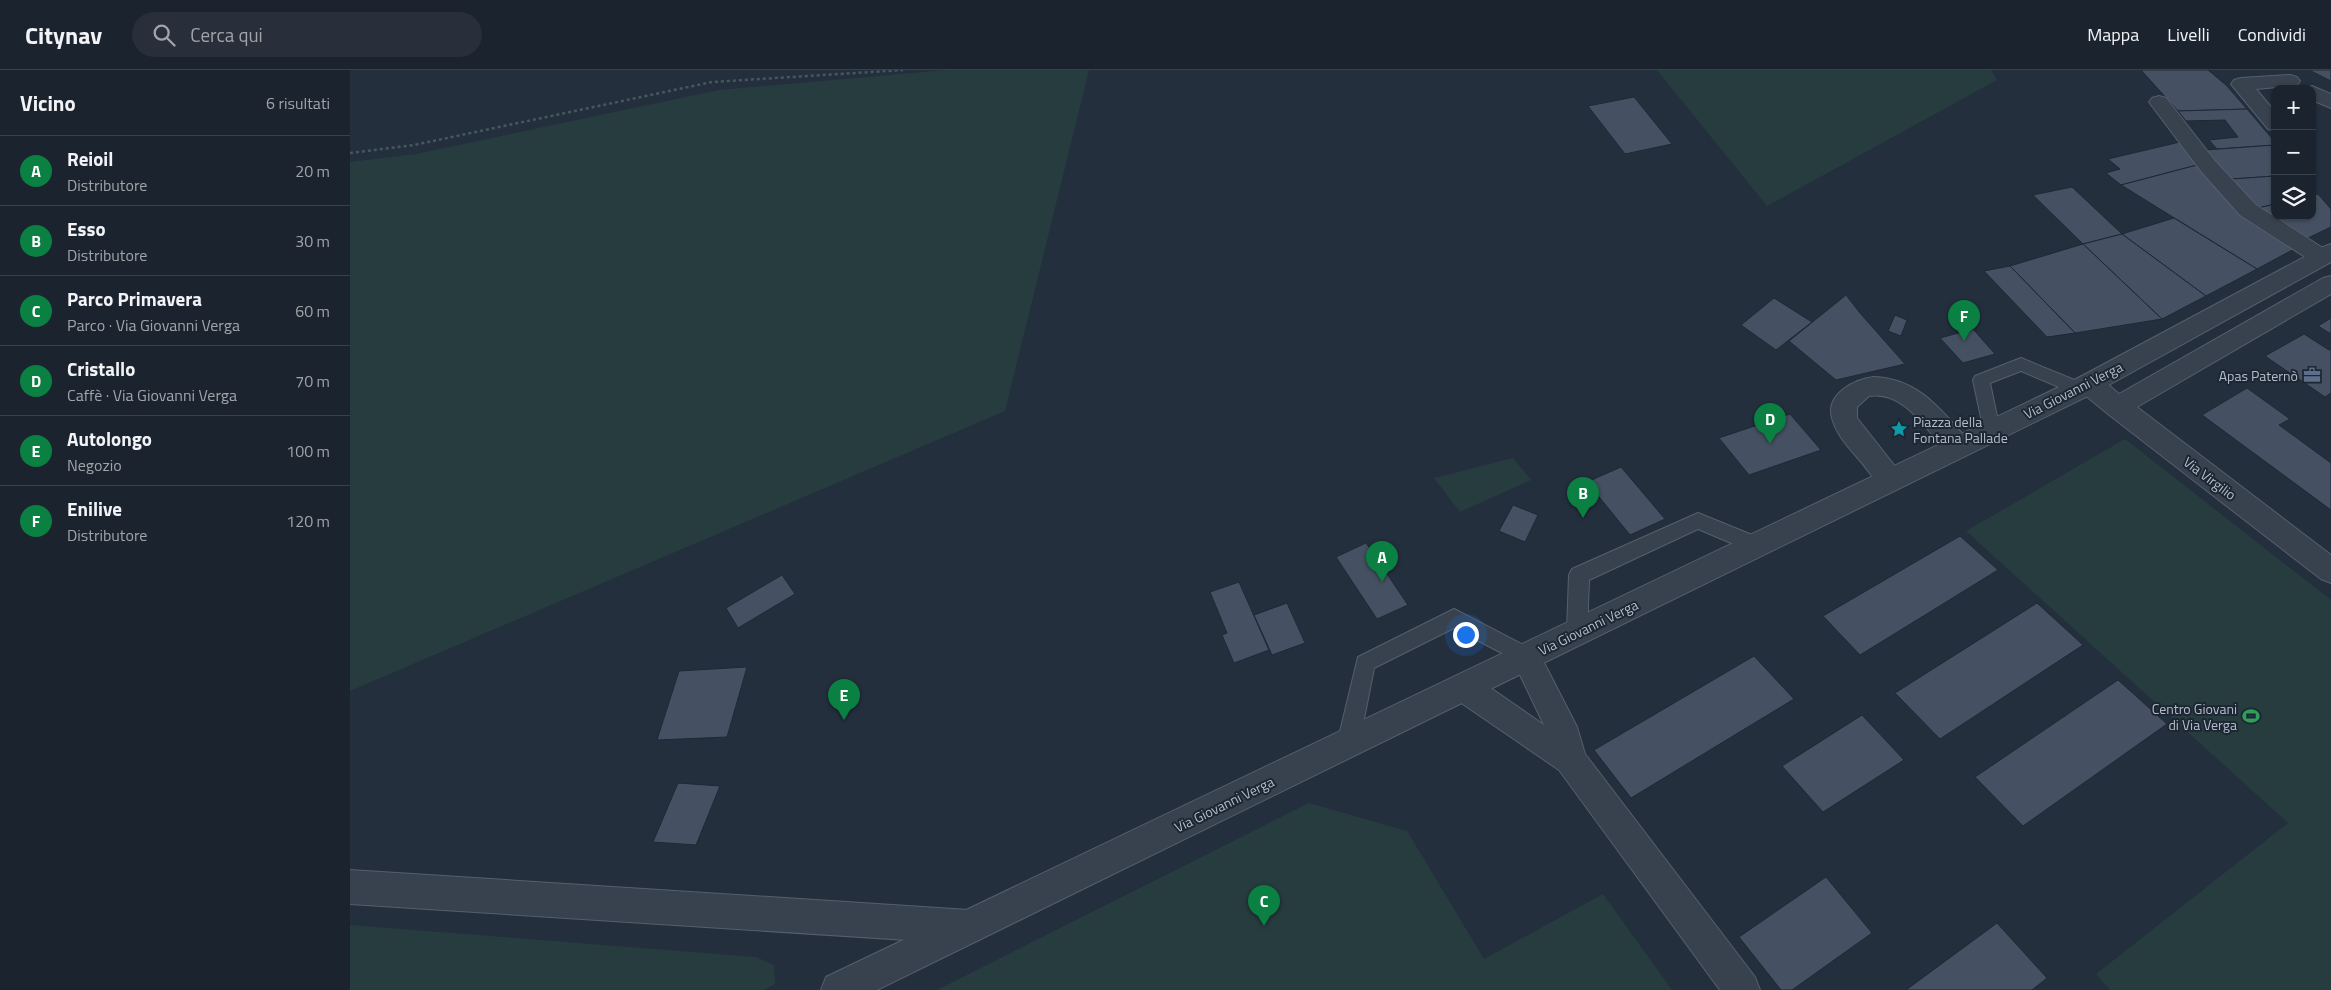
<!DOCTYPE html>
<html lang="it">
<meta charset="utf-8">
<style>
body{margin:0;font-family:"Titillium Web",sans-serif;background:#282f3a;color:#f1f3f6}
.controls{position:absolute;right:15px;top:15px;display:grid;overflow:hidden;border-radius:10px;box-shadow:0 1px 4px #0004}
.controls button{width:45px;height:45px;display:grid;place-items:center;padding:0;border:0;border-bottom:1px solid #39404a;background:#1b232e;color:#f1f3f6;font:25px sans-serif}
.you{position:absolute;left:1115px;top:564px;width:18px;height:18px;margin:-12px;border:4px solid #fff;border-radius:50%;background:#1a73e8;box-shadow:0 0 0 8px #1a73e833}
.badge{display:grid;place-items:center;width:32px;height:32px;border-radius:50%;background:#0b8043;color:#fff;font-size:16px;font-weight:700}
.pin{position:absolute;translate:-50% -41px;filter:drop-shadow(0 1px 2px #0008)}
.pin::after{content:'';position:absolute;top:26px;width:18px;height:15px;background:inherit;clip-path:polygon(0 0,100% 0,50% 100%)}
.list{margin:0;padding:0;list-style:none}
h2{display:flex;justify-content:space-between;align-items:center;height:65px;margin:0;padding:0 20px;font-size:21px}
h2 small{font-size:16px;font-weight:400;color:#a0a4aa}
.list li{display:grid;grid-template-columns:32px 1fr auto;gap:15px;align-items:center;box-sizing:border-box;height:70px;padding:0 20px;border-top:1px solid #39404a}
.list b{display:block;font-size:19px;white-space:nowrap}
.list p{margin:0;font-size:16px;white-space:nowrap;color:#a0a4aa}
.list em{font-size:16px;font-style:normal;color:#a0a4aa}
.icon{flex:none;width:28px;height:28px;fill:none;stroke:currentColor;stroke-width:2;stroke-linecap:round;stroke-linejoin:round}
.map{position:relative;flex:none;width:1981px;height:920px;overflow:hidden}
header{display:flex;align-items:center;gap:30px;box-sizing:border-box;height:70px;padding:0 25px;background:#1b232e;border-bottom:1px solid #39404a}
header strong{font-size:24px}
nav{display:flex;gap:28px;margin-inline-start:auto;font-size:18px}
.search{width:350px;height:45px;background:#282f3a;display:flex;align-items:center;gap:12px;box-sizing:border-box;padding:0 18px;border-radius:28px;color:#a0a4aa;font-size:19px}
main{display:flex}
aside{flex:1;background:#1b232e}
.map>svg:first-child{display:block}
.green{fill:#263c3f}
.building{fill:#455162;stroke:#1f2835}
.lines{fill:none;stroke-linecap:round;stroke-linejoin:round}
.service-casing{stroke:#565f6c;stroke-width:2}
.minor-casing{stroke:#565f6c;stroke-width:2}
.tertiary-casing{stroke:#565f6c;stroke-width:2}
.path{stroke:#44595c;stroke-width:2.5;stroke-dasharray:3 3;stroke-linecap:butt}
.service{fill:#38414e;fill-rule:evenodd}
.minor{fill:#38414e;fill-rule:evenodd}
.tertiary{fill:#38414e;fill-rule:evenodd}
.labels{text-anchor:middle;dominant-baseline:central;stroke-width:4;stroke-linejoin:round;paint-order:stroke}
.poi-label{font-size:14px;fill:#b4bcc9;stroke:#1d2633;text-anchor:end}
.street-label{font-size:14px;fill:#b4bcc9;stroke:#1d2633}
</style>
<header>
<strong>Citynav</strong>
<div class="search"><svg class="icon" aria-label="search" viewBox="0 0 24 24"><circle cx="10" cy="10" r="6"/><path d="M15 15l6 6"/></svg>Cerca qui</div>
<nav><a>Mappa</a><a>Livelli</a><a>Condividi</a></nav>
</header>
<main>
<aside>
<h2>Vicino<small>6 risultati</small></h2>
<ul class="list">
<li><span class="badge">A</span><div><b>Reioil</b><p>Distributore</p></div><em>20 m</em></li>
<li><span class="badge">B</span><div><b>Esso</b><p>Distributore</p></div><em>30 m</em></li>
<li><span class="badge">C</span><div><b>Parco Primavera</b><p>Parco · Via Giovanni Verga</p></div><em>60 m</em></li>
<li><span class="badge">D</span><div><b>Cristallo</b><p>Caffè · Via Giovanni Verga</p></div><em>70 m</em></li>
<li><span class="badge">E</span><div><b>Autolongo</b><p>Negozio</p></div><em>100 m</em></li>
<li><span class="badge">F</span><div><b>Enilive</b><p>Distributore</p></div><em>120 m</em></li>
</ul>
</aside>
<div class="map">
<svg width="1981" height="920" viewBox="0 0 1981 920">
<rect width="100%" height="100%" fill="#242f3e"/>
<g class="green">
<path d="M597,0H739L655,341L0,621V92L66,84L369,20Z"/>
<path d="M1307,0H1641L1647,10L1417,136Z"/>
<path d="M1775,369L1981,530V920H1760L1746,904L1938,753L1616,461Z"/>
<path d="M1163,388L1181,410L1110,442L1084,408Z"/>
<path d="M959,733L1057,761L1134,889L1253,824L1322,920H587Z"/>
<path d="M0,855L406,887L424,895L425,914L414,920H0Z"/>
</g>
<g class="building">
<path d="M1791,0H1858L1876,15L1897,39L1828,41Z"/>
<path d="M1959,0H1981V11Z"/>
<path d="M1284,27L1322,74L1275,84L1238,36Z"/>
<path d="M1897,39L1925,72V75L1867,79L1859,70L1888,67L1875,50L1836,51L1828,41Z"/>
<path d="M1830,72L1847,95L1771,115L1756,103L1770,99L1758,89Z"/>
<path d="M1925,75V106L1882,109L1855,80Z"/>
<path d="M1847,95L1946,178L1907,199L1771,115Z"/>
<path d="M1925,106V134L1908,138L1882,109Z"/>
<path d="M1722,117L1772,164L1733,174L1683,125Z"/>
<path d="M1968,124L1981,139V157L1956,169L1908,138L1925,134V146H1962V125Z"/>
<path d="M1824,148L1907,199L1856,226L1772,164Z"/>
<path d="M1772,164L1856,226L1812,249L1733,174Z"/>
<path d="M1733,174L1812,249L1725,263L1660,196Z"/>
<path d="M1660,196L1725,263L1697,267L1634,201Z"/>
<path d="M1496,225L1510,243L1555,294L1486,310L1439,271Z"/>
<path d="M1424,228L1462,252L1426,280L1391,255Z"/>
<path d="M1545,245L1557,250L1551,266L1538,261Z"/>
<path d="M1981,248V264L1968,256Z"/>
<path d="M1623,259L1645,284L1613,293L1590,268Z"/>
<path d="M1954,264L1979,280L1981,279V323L1975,327L1915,286Z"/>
<path d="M1897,318L1940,349L1929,355L1981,393V440L1852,345Z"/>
<path d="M1440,344L1471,380L1399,405L1369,368Z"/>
<path d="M1271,397L1315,449L1280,465L1237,412Z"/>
<path d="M1163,435L1188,445L1175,472L1149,461Z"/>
<path d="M1610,466L1648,500L1510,585L1473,546Z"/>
<path d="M1016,473L1058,535L1027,549L986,487Z"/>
<path d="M432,505L445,524L388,558L376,538Z"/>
<path d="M889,512L919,580L884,593L872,565L877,563L860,522Z"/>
<path d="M937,533L955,573L922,585L904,545Z"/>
<path d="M1687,533L1733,575L1590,669L1545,623Z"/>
<path d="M1404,586L1444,629L1281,728L1244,680Z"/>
<path d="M397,597L377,667L307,670L329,601Z"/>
<path d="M1768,610L1817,654L1673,756L1625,707Z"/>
<path d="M1512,645L1554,690L1473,742L1432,696Z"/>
<path d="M328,713L370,716L346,775L303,772Z"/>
<path d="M1476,807L1522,863L1442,920H1431L1389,867Z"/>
<path d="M1647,853L1697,908L1682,920H1556Z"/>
</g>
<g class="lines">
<g class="service-casing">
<g id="service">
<path d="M1671,288L1734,314L1737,319L1734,324L1728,325L1671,301L1640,313L1650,361L1647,366L1641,368L1635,366L1623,310L1625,306Z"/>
<path d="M1348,443L1412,469L1414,475L1412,481L1405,483L1348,459L1239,510L1237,562L1234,568L1227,571L1220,568L1217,562L1219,505L1222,499Z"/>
<path d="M1104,539L1183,580L1186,586L1183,592L1176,595L1169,592L1104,558L1024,598L1009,674L1006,681L998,684L990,681L987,674L1008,587Z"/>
</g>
</g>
<g class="minor-casing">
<g id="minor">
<path d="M1940,5L1947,7L1950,11L1947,15L1906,19L1925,42V61L1918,59L1881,14L1884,10L1891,8Z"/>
<path d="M1962,16L1981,24V38L1962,30V19H1954Z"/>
<path d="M1809,26L1816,28L1865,91L1906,135L1979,182L1981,185L1979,192L1971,195L1963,192L1890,145L1851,101L1799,32L1802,28Z"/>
<path d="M1981,206V224L1787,337L1981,485V513L1971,509L1758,344L1730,321L1727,314L1730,307C1747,302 1757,314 1769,324L1973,208Z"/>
<path d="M1524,307C1569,309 1590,339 1618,370L1622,377L1618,384C1612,386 1606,388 1599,384C1594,380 1590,373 1586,369C1569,349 1549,321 1519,326L1507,337V348L1555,409L1551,416C1545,419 1539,421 1533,417C1525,412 1518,400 1512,393C1502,381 1486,365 1482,348C1475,324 1505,309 1524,307Z"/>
<path d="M1176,573L1186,577L1227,657L1235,684L1405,907L1410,920H1370L1209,700L1104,628L1100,618L1104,608L1115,604L1126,608L1194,655L1161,586L1166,577Z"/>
<path d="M0,800L619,840L631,845L636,857L631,869L619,874L0,834Z"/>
</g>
</g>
<g class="tertiary-casing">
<path id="tertiary" d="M1981,174V192L1748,321L527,920H471L476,907L1730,307L1973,177Z"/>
</g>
<path class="path" d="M0,83L64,75L362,12L553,0"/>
<use href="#service" class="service"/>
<use href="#minor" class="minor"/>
<use href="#tertiary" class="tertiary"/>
</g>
<defs>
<g id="office-bare" transform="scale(1.35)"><path d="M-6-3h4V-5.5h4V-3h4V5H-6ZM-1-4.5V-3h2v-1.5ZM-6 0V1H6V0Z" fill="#5c6f8a" stroke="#1d2633" stroke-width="2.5" paint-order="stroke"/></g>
<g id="sight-bare" transform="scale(1.35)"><path d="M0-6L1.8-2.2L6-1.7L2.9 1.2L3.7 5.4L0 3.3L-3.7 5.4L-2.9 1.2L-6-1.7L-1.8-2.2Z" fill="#0f9aa8" stroke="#1d2633" stroke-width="2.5" paint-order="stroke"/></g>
<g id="stadium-bare" transform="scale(1.35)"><path d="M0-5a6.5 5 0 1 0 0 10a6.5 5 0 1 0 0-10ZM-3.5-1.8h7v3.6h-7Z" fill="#2e9e5b" stroke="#1d2633" stroke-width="2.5" paint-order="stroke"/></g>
</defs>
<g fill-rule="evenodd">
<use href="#office-bare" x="1962" y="305"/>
<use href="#sight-bare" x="1549" y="359"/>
<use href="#stadium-bare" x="1901" y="646"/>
</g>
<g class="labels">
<g class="poi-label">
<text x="1948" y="305">Apas Paternò</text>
<text x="1563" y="351" text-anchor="start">Piazza della<tspan x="1563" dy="16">Fontana Pallade</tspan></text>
<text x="1887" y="638">Centro Giovani<tspan x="1887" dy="16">di Via Verga</tspan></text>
</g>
<g class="street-label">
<text transform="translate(1723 320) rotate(-27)">Via Giovanni Verga</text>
<text transform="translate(1860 408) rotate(37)">Via Virgilio</text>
<text transform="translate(1238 557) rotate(-26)">Via Giovanni Verga</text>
<text transform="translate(874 734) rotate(-26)">Via Giovanni Verga</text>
</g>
</g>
</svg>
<div class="controls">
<button>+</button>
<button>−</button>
<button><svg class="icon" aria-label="layers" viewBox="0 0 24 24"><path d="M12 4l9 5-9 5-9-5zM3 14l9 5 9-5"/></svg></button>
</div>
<div class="you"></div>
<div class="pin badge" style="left:1032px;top:512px">A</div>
<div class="pin badge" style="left:1233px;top:448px">B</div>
<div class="pin badge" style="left:914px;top:856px">C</div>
<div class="pin badge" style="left:1420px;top:374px">D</div>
<div class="pin badge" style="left:494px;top:650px">E</div>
<div class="pin badge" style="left:1614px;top:271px">F</div>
</div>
</main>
